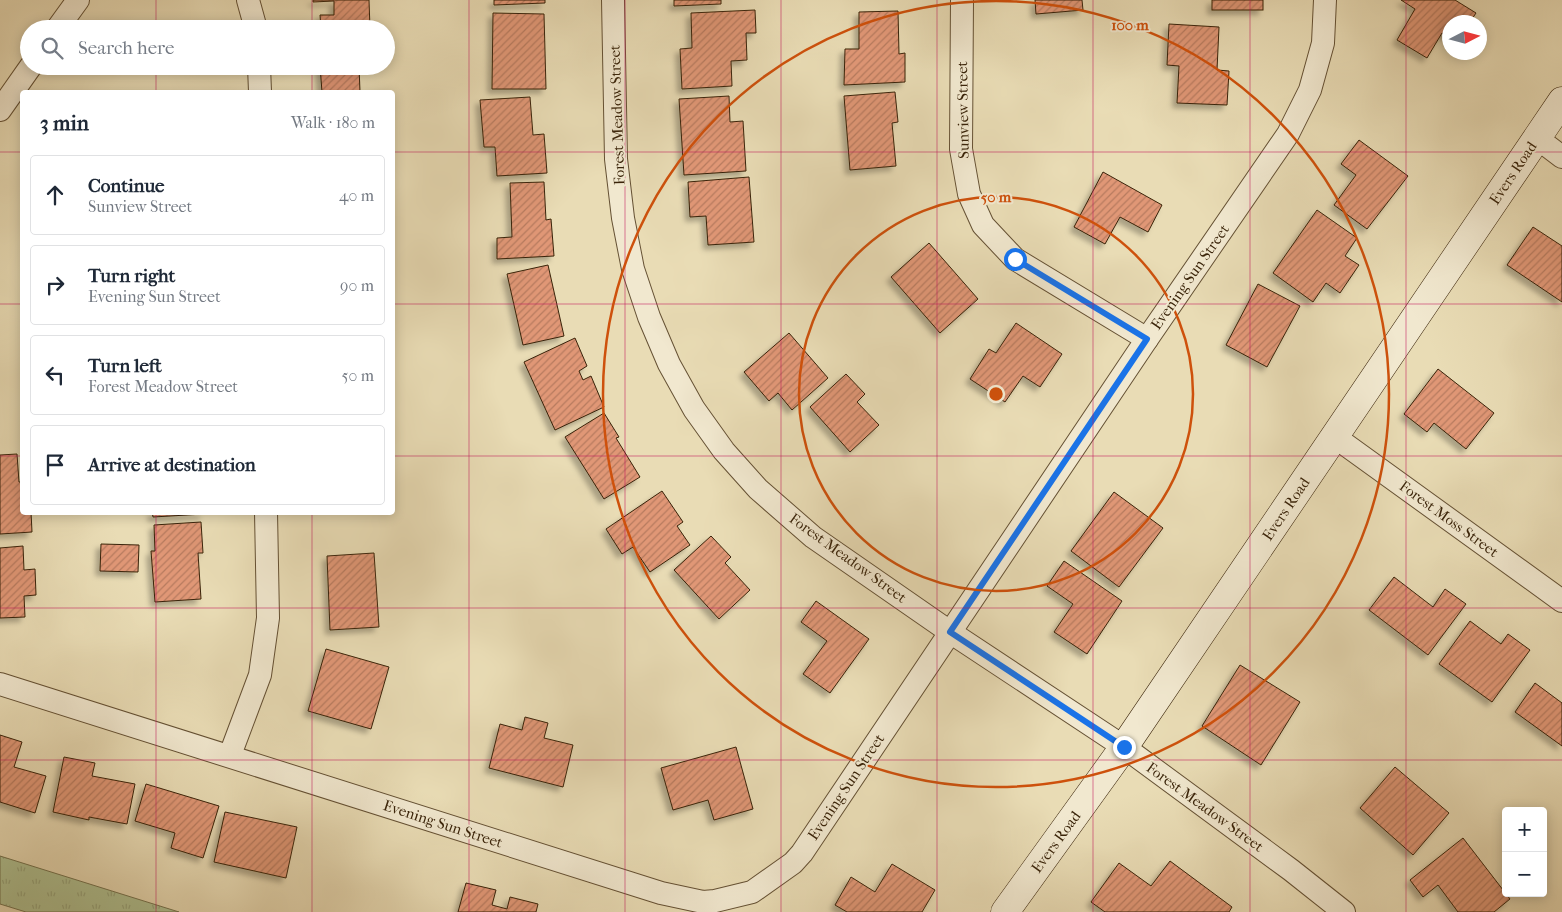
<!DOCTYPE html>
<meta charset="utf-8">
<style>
body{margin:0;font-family:"IM FELL French Canon",serif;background:#f2f2f3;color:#1f2937}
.controls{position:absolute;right:15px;bottom:15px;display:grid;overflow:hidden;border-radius:5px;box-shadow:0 2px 12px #0003}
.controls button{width:45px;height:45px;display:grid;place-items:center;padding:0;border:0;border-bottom:1px solid #e0e1e3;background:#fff;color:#1f2937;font:25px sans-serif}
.compass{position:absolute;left:1442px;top:15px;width:45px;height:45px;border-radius:50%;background:#fff;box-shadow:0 2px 12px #0003;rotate:84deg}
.stop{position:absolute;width:15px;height:15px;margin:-11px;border:4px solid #1a73e8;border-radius:50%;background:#fff}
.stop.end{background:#1a73e8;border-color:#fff;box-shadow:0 1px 5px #0008}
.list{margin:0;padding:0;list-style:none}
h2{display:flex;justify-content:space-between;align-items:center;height:65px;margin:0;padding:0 20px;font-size:21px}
h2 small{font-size:16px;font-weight:400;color:#747a83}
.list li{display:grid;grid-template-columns:32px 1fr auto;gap:15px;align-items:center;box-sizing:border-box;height:80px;margin:0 10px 10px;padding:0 10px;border:1px solid #e0e1e3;border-radius:5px}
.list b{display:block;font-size:19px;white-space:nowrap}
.list p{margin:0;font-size:16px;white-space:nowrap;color:#747a83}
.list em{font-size:16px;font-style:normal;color:#747a83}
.icon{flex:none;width:28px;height:28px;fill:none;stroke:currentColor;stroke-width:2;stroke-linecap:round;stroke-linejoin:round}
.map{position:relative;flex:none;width:1562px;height:912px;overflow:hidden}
.search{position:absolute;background:#fff;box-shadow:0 2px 12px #0003;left:20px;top:20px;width:375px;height:55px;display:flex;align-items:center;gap:12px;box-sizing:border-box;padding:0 18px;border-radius:28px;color:#747a83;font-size:19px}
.panel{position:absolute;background:#fff;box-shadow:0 2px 12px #0003;left:20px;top:90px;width:375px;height:425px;border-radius:5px}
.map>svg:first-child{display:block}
.grass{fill:url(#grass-tufts);stroke:#74724e}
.building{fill:url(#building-hatch);stroke:#392309;filter:url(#shadow)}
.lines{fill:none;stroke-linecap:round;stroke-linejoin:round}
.minor-casing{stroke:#655134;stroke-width:24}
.secondary-casing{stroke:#392309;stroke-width:29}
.minor{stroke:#f1e8cf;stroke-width:22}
.secondary{stroke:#f1e8cf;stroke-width:28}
.route{stroke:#1a73e8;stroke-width:6}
.grid{fill:none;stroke:#c2185b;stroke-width:1;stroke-opacity:0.55}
.ring{fill:none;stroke:#ce510c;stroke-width:2.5}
.labels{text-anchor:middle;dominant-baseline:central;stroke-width:4;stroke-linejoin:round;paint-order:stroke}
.street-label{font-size:15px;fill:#392309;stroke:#f1e8cf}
.centre{fill:#ce510c;stroke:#f1e8cf;stroke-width:2.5}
.ring-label{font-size:15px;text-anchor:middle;font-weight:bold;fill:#ce510c;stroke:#f1e8cf;stroke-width:4;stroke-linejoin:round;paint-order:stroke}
</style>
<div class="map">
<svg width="1562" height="912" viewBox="0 0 1562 912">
<defs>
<pattern id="grass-tufts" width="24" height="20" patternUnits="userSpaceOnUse" patternTransform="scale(1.25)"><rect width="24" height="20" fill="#afc293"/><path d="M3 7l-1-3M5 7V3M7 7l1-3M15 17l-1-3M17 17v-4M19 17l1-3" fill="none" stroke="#97a67d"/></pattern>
<pattern id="building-hatch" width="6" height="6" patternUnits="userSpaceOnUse" patternTransform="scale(1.25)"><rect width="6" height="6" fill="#e09776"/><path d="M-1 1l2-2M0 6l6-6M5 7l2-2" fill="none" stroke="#b77b5f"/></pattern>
<filter id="shadow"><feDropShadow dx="-4.5" dy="4.5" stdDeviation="2.5" flood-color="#0004"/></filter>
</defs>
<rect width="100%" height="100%" fill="#e9dcb5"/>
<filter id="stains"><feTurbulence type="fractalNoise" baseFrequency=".004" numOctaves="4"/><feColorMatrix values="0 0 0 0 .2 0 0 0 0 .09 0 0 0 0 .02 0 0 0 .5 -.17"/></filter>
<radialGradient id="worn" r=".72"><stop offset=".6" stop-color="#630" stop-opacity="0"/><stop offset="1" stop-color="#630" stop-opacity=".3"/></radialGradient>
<path class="grass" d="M0,857V856L179,912H26L0,904Z"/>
<g class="building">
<path d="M313,0H369L370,29H321L320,15H334V1L313,2Z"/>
<path d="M494,0H545V3L494,5Z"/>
<path d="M674,0H721V4L674,6Z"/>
<path d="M1035,0H1082L1083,10L1036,14Z"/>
<rect x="1212" y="0" width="51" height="10"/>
<path d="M1401,0H1455L1476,13L1470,22H1450V37L1442,33L1427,58L1397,40L1415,9Z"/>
<path d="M755,10L756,33H746L747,60L731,61L732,86L682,89L680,49L692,48L691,13Z"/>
<path d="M898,11L899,54L905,53V82L844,85L845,49H859V12Z"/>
<path d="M493,13L544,14L546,89H492Z"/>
<path d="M1169,24L1219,27L1217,70L1229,71L1227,105L1177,103L1179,66L1167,65Z"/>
<path d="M320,66H359L360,92H322Z"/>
<path d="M895,92L898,122L892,123L896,166L850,170L844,96Z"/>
<path d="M729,96L730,122L743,121L746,171L684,175L679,99Z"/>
<path d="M530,97L533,135L544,134L547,173L497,176L495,147H484L480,100Z"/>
<path d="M1359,140L1408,176L1367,229L1334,205L1356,175L1341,164Z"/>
<path d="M1103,172L1162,205L1148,232L1120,217L1105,244L1074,227Z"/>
<path d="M749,177L754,242L708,245L706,216L690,217L688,182Z"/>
<path d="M544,182L546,220L551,219L554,256L497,259V238L512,237L510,183Z"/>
<path d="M1317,210L1357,238L1345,256L1359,265L1340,293L1326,283L1313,302L1273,273Z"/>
<path d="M1533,227L1562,246V302L1507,265Z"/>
<path d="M929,243L978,299L940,333L891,277Z"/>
<path d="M548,265L564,336L523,345L507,274Z"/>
<path d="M1258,284L1300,306L1267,367L1226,345Z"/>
<path d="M1016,323L1062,354L1040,387L1023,376L1005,402L970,379L989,349L996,353Z"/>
<path d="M789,333L828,378L792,410L778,393L769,401L744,372Z"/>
<path d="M575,338L587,366L579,371L583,380L591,376L604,407L555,430L524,362Z"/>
<path d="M1438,369L1494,413L1466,449L1434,423L1427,432L1404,414Z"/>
<path d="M846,374L865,394L857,402L879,425L850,452L810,407Z"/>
<path d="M604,413L619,437L616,438L640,477L604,499L565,437Z"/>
<path d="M17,454L19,482H22V512H31L32,532L0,534V455Z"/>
<path d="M662,491L683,522L677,526L690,545L650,572L633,547L622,554L606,529Z"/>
<path d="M1114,492L1163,528L1119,587L1071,551Z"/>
<path d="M152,512H204V514L153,517Z"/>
<path d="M201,522L203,553H198L201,599L155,602L151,551H155L154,525Z"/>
<path d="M711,536L731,557L725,563L750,590L719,619L674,570Z"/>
<path d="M101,544L139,545L138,572L100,571Z"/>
<path d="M23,546L24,570L35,569L36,595L24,596L25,617L0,618V548Z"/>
<path d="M374,553L379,627L330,630L327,556Z"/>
<path d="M1064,561L1122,601L1087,654L1054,632L1073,604L1047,586Z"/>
<path d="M1394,577L1433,607L1445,589L1466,604L1428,655L1369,610Z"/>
<path d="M816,601L869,639L830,693L803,674L827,641L801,622Z"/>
<path d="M1470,621L1501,644L1508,634L1530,650L1492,702L1439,664Z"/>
<path d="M326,649L389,667L371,729L308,711Z"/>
<path d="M1240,665L1300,702L1261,765L1202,726Z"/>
<path d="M1535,683L1562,703V746L1515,712Z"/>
<path d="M525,717L548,723L544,738L573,745L563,787L489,768L500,724L522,730Z"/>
<path d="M0,735L22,742L14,767L46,776L35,813L0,802Z"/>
<path d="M736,747L753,809L714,820L708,800L673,810L661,768Z"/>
<path d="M64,757L95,763L92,776L135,784L127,824L89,817V820L53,812Z"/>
<path d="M1395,767L1449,813L1413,855L1360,808Z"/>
<path d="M146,784L219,806L203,858L171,848L175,833L135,821Z"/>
<path d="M225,812L297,827L286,878L214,862Z"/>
<path d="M1463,838L1510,899L1494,912H1458L1438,885L1423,897L1410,880Z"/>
<path d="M1170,861L1232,907L1229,912H1105L1091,902L1119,863L1151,886Z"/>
<path d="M892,864L935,890L922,912H847L835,905L851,877L875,892Z"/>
<path d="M466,883L496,890L492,905L507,909L510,897L538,904L536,912H458Z"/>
</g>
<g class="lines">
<g class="minor-casing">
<g id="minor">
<path d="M248,0L256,29"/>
<path d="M613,0L616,159L623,218L633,269L649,317L669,364L694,409L724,451L758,489L813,537L950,632L1124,747L1291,870L1344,912"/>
<path d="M962,0L961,149L969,194L983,225L1015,259L1147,339"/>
<path d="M57,29L78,0"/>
<path d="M259,66L260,92"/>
<path d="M0,110L31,66"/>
<path d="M1537,138L1562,157"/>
<path d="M1335,437L1562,601"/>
<path d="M0,684L661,893L703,902L715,901L752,892L793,863L802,853L1147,339L1288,134L1310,90L1323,43L1325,0"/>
<path d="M230,755L260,675L268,618L266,512"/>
</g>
</g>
<g class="secondary-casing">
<path id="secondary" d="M1005,912L1124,747L1562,101"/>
</g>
<use href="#minor" class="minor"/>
<use href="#secondary" class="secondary"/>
</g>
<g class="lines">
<path class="route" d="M1015,259L1147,339L950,632L1124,747"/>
</g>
<path class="grid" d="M156,0V29M312,0V29M469,0V912M625,0V912M781,0V912M937,0V912M1093,0V912M1250,0V912M1406,0V912M156,66V92M312,66V92M0,152H22M392,152H1562M0,304H22M392,304H1562M0,456H22M392,456H1562M156,512V912M312,512V912M0,608H1562M0,760H1562"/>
<g class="ring">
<circle cx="996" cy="394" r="197"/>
<circle cx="996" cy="394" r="393"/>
</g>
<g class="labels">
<g class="street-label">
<text transform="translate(963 110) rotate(-91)">Sunview Street</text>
<text transform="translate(617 115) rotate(-92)">Forest Meadow Street</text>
<text transform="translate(1513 173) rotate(-56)">Evers Road</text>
<text transform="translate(1190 277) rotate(-55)">Evening Sun Street</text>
<text transform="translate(1286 509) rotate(-56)">Evers Road</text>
<text transform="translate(1449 519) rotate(36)">Forest Moss Street</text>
<text transform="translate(848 558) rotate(36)">Forest Meadow Street</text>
<text transform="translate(846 787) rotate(-56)">Evening Sun Street</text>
<text transform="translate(1205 807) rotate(36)">Forest Meadow Street</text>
<text transform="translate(443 824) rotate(18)">Evening Sun Street</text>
<text transform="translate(1056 842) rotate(-54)">Evers Road</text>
</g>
</g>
<circle cx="996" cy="394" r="8" class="centre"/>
<g class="ring-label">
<text x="1130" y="30">100 m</text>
<text x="996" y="202">50 m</text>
</g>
<rect width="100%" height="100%" filter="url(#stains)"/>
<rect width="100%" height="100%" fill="url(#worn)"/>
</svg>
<div class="controls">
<button>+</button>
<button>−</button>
</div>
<svg class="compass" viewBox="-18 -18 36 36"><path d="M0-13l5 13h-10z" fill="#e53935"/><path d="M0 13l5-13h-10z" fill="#747a83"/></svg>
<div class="stop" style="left:1015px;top:259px"></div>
<div class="stop end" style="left:1124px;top:747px"></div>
<div class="search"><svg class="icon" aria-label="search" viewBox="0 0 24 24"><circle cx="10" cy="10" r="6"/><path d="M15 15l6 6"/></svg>Search here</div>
<section class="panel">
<h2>3 min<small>Walk · 180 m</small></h2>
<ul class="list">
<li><svg class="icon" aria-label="ahead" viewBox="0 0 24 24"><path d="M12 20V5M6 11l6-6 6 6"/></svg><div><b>Continue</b><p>Sunview Street</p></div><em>40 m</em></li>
<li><svg class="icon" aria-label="right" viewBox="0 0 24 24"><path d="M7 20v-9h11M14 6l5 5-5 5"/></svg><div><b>Turn right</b><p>Evening Sun Street</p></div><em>90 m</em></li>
<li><svg class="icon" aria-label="left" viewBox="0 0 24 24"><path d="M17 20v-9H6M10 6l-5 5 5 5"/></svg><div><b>Turn left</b><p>Forest Meadow Street</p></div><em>50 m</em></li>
<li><svg class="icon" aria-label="arrive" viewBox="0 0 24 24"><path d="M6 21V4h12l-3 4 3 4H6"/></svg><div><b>Arrive at destination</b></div></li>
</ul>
</section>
</div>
